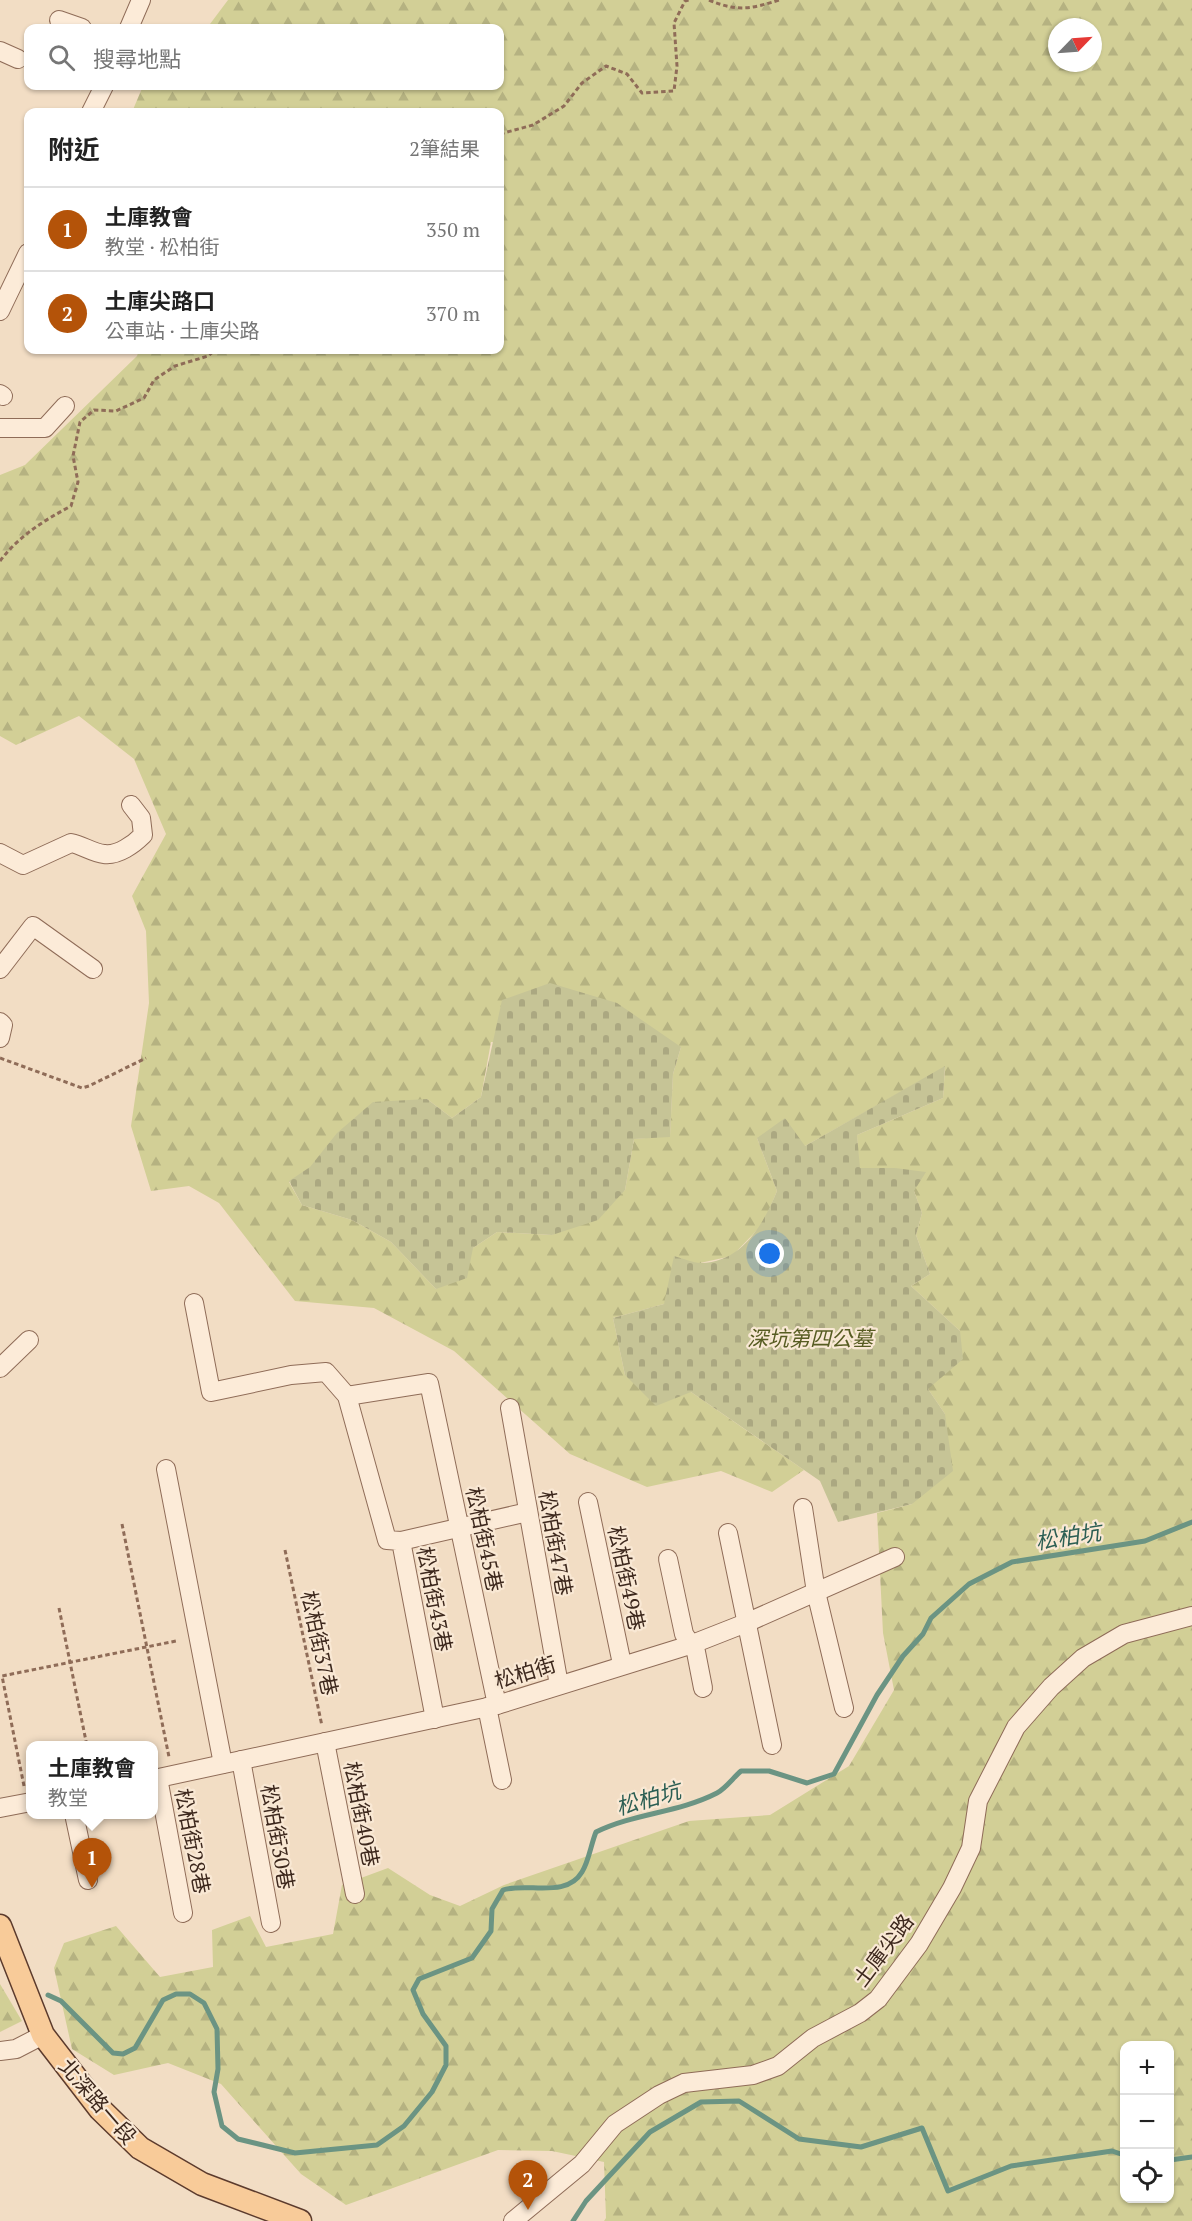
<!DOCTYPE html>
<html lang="zh-TW">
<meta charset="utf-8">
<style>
body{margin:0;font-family:"PT Serif","Noto Sans TC",serif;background:#f2f2f2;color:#222}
.controls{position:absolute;right:18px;bottom:18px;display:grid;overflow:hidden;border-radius:12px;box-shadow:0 2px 4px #0004}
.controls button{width:54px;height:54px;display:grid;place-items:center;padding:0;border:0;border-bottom:2px solid #e0e0e0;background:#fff;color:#222;font:30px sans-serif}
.compass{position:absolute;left:1048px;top:18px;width:54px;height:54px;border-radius:50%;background:#fff;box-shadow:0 2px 4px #0004;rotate:65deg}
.you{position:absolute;left:770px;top:1254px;width:21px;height:21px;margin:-15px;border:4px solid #fff;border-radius:50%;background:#1a73e8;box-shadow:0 0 0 9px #1a73e833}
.badge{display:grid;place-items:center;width:39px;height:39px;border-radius:50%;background:#b45309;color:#fff;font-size:20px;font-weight:700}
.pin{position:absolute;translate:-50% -50px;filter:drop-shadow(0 2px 3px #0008)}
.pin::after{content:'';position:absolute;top:32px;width:21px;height:18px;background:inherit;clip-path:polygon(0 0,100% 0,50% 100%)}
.popup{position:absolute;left:26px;top:1741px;width:132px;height:78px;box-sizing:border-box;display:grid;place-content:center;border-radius:12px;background:#fff;filter:drop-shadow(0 2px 4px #0005);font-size:20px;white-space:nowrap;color:#767676}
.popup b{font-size:22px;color:#222}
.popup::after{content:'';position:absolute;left:50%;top:100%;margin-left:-12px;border:12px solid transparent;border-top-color:#fff}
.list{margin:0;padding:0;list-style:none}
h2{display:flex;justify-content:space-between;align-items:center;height:78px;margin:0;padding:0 24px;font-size:26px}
h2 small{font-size:20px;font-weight:400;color:#767676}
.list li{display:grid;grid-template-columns:39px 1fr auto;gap:18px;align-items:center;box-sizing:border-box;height:84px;padding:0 24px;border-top:2px solid #e0e0e0}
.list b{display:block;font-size:22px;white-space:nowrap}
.list p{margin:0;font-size:20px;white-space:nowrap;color:#767676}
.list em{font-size:20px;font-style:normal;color:#767676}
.icon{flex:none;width:33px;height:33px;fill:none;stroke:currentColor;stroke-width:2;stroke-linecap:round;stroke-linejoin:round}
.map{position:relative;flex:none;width:1192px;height:2221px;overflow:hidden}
.search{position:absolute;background:#fff;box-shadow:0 2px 4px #0004;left:24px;top:24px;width:480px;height:66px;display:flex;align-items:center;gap:15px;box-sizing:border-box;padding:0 21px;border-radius:12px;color:#767676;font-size:22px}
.panel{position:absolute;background:#fff;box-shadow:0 2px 4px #0004;left:24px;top:108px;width:480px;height:246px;border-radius:12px}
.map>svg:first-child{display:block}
.forest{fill:url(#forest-firs);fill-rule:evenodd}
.cemetery{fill:url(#cemetery-stones)}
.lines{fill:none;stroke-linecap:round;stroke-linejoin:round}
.stream{stroke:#6b9483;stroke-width:5}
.minor-casing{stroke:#8f6c58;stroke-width:20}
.major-casing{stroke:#5c3b2d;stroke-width:25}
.path{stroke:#8f6c58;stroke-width:3;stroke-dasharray:4.5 3;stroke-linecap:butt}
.minor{stroke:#fcebd8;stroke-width:18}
.major{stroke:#f8cb99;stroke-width:22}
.labels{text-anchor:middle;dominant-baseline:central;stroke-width:4.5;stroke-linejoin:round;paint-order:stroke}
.park-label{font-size:21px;font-style:italic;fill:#575c22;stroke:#f9e8d4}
.street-label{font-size:21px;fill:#3d281d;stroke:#f9e8d4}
.water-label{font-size:22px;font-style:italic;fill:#2b5e53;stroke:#f9e8d4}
</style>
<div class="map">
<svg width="1192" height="2221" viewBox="0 0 1192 2221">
<defs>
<pattern id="forest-firs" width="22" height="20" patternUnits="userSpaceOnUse" patternTransform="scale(1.5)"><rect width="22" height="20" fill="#d2cf96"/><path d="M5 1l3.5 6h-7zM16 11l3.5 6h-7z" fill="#b5b281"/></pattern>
<pattern id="cemetery-stones" width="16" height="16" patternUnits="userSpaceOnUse" patternTransform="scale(1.5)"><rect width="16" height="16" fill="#c6c496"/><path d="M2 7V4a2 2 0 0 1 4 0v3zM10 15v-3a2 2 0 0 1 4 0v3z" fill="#aba881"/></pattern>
</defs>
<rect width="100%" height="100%" fill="#f2ddc4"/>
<g class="forest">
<path d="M228,0H1192V2221H604L606,2218L604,2162L552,2151L498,2150L346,2205L301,2174L221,2084L168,2063L114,2075L72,2049L54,1968L64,1943L116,1926L160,1977L213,1967L212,1930L250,1916L266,1947L333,1934L342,1885L388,1868L430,1895L460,1906L504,1885L689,1821L770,1815L849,1766L894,1690L883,1633L877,1513L912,1504L945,1414L928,1389L960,1331L911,1286L930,1274L916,1235L922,1213L914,1191L895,1168H859L857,1135L943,1098L945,1067L805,1146L757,1138L777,1191L763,1224L732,1256L700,1263L664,1304L613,1318L625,1375L691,1392L804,1470L772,1492L721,1471L647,1487L570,1454L454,1351L374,1308L295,1301L219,1203L189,1186L151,1191L131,1126L149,1003L146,931L132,896L166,834L134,759L79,716L16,745L0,736V475L25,465L137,356L139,350H500V112H132L143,86H500V28H207ZM1057,27H1093V63H1057ZM491,1042L681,1047L673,1074L670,1136L634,1139L625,1190L552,1235L497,1232L473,1248L436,1289L391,1242L352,1220L302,1205L289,1182L427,1099L452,1118L481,1097ZM1124,2046H1170V2198H1124Z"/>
<path d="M0,1984L22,2021L0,2032Z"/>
</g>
<g class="cemetery">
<path d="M550,983L617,1003L681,1047L673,1074L670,1137L634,1139L625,1190L598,1220L552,1235L497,1232L473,1248L467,1278L436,1289L391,1242L352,1220L302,1205L289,1181L310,1167L337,1133L373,1102L427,1099L452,1118L481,1097L502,1000Z"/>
<path d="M945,1066L943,1098L857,1135L860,1168H895L926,1172L914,1191L922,1213L916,1235L930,1274L911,1286L960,1331L963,1359L928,1389L945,1414L953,1471L912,1504L838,1522L820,1481L691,1392L656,1406L625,1375L613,1318L664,1304L674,1256C682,1258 693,1263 701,1263C742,1262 763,1225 777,1191L757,1138L785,1118L805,1146Z"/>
</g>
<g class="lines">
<g class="stream">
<path d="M48,1995L61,2001L113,2053L123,2054L135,2048L163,2000L176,1994H190L204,2003L217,2029L218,2069L214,2092L222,2126L238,2139L295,2153L377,2145L404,2126L432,2092L446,2065V2046L423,2014L413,1990L419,1979L472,1958L491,1931L492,1909L503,1890C527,1882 566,1899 582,1872C589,1861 591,1844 596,1832C635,1813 678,1813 717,1793C725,1789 733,1778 741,1771H769L807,1783L834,1774L877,1695L903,1656L923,1634L931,1618L969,1584L1012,1562L1145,1541L1192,1522"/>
<path d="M1170,2160L1192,2157"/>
<path d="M573,2221L586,2201L650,2132L701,2102L739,2101L799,2139L861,2147L922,2128L948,2191L1011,2166L1112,2151L1124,2155"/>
</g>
<g class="minor-casing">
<g id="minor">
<path d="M59,20L82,28"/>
<path d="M129,28L141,0"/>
<path d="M0,51L18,59"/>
<path d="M91,112L104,86"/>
<path d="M0,311L28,253"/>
<path d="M0,394L3,396"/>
<path d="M0,428H45L65,406"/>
<path d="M0,853L23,865L71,843C82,845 93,853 104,854C118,856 134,844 143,835L141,818L131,805"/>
<path d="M0,969L33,926L93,969"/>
<path d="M0,1022L3,1025L0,1038"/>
<path d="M194,1303L211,1392L291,1375L326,1372L347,1396L387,1540L401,1541L435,1719"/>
<path d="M0,1368L29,1340"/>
<path d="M347,1396L429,1383L497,1705"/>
<path d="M510,1408L559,1685"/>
<path d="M166,1469L223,1764"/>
<path d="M588,1502L622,1664"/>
<path d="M803,1508L816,1592L844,1708"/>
<path d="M728,1533L772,1745"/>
<path d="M401,1541L528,1512"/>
<path d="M668,1559L684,1634L696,1652L703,1688"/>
<path d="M487,1707L502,1780"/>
<path d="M325,1742L355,1894"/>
<path d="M241,1760L271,1923"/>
<path d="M158,1778L183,1913"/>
<path d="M154,1779L497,1705L690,1645L746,1623L895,1557"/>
<path d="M0,1808L31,1802"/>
<path d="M74,1814L88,1880"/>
<path d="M0,2051L16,2049L43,2035"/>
<path d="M513,2221L582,2164L615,2124L659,2095L684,2083L753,2075L778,2066L813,2038L860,2013L878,1999L919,1944L952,1888L971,1848L978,1801L1016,1727L1051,1687L1083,1658L1124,1634L1192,1616"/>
</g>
</g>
<g class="major-casing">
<path id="major" d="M0,1926L43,2035L100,2109L140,2148L202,2184L300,2221"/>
</g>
<g class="path">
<path d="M709,0C737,12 751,9 779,0"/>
<path d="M500,134L533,125L564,106L582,83L606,66L627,74L642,93L674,91L677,66L674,23L685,1L689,0"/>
<path d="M0,561C19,536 43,521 71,506L78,482L73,456L80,422L94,410L116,411L144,398L154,380L175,366L208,356L215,350"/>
<path d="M0,1058L82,1088L89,1086L146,1058"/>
<path d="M122,1524L169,1757"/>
<path d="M285,1550L322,1726"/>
<path d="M59,1608L87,1746"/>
<path d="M24,1786L2,1676L176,1641"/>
</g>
<use href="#minor" class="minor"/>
<use href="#major" class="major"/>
</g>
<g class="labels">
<g class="park-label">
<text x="810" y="1338">深坑第四公墓</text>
</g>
<g class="street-label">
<text transform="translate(485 1539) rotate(78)">松柏街45巷</text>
<text transform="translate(556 1543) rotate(80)">松柏街47巷</text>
<text transform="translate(627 1578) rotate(78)">松柏街49巷</text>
<text transform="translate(435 1599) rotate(79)">松柏街43巷</text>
<text transform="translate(320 1643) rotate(78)">松柏街37巷</text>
<text transform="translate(525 1672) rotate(-17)">松柏街</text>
<text transform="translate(362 1814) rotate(79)">松柏街40巷</text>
<text transform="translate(278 1837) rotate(80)">松柏街30巷</text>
<text transform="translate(193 1841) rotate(79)">松柏街28巷</text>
<text transform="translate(883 1950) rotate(-53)">土庫尖路</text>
<text transform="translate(98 2101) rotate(49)">北深路一段</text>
</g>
<g class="water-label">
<text transform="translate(1068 1536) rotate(-9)">松柏坑</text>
<text transform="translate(648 1798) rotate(-16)">松柏坑</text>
</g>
</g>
</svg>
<div class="controls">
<button>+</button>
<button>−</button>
<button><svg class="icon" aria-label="locate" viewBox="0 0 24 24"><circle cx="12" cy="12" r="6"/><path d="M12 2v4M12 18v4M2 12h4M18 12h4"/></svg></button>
</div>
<svg class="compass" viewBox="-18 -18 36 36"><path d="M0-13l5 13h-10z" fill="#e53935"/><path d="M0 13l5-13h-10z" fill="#767676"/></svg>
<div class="you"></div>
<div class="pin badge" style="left:92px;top:1888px">1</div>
<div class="popup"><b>土庫教會</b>教堂</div>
<div class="pin badge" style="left:528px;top:2210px">2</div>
<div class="search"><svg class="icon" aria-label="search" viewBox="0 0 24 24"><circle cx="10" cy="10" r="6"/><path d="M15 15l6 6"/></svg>搜尋地點</div>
<section class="panel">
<h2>附近<small>2筆結果</small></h2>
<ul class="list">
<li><span class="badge">1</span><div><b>土庫教會</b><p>教堂 · 松柏街</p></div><em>350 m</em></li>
<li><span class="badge">2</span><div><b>土庫尖路口</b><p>公車站 · 土庫尖路</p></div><em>370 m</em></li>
</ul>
</section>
</div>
